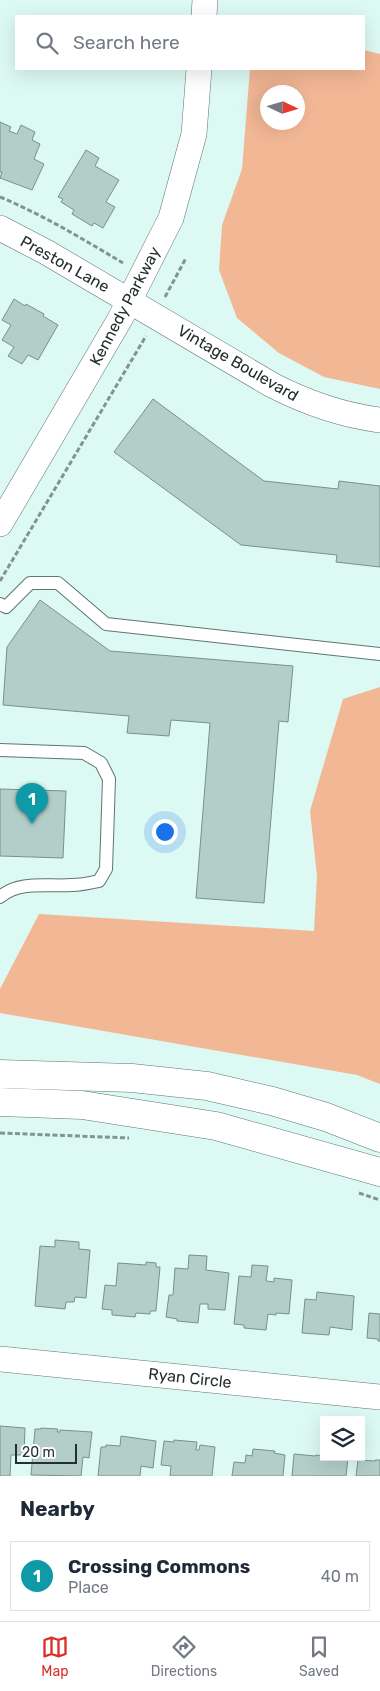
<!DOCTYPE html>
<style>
body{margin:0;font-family:Rubik,sans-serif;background:#f2f2f3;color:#1f2937}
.controls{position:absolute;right:15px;bottom:15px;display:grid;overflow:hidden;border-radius:0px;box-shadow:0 5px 20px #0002}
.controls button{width:45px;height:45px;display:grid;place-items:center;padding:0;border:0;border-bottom:1px solid #e0e1e3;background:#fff;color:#1f2937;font:25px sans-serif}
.compass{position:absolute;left:260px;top:85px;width:45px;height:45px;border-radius:50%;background:#fff;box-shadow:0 5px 20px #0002;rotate:94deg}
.scale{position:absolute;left:15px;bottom:12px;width:62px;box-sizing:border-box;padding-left:5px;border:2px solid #252f2d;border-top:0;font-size:14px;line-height:18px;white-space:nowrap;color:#252f2d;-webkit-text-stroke:4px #fff;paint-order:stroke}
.you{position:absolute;left:164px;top:831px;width:18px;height:18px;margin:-12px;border:4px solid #fff;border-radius:50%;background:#1a73e8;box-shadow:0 0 0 8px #1a73e833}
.badge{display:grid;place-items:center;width:32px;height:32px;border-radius:50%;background:#d93025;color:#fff;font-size:16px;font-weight:700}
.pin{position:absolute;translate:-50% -41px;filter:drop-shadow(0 1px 2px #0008)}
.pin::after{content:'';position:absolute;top:26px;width:18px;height:15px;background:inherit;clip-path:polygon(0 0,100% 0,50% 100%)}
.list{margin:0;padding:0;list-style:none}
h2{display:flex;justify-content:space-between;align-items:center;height:65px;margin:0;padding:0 20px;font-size:21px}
h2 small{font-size:16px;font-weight:400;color:#747a83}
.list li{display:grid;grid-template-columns:32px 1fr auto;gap:15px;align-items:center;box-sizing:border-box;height:70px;margin:0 10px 10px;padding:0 10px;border:1px solid #e0e1e3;border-radius:0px}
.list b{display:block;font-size:19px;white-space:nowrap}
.list p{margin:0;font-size:16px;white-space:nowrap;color:#747a83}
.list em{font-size:16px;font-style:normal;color:#747a83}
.icon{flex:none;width:28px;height:28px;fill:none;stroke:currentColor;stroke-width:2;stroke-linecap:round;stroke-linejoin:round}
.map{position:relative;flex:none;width:380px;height:1476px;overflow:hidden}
.search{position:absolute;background:#fff;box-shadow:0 5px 20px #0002;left:15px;right:15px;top:15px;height:55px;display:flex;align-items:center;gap:12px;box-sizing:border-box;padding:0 18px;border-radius:0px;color:#747a83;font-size:19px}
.sheet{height:145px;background:#fff}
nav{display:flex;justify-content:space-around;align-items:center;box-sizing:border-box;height:70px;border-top:1px solid #e0e1e3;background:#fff;font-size:14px;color:#747a83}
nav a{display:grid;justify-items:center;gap:2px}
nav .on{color:#d93025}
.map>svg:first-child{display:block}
.green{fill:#f2b795;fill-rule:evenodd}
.building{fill:#b3cec9;stroke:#77918d}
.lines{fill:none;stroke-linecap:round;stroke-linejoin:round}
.service-casing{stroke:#5e7672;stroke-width:14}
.minor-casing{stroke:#5e7672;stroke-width:26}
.tertiary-casing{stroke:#5e7672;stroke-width:29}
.path{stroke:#819491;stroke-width:3;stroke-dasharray:5 2.5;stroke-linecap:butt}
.service{stroke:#fff;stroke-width:12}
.minor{stroke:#fff;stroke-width:25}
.tertiary{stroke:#fff;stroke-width:28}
.labels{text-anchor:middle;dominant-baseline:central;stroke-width:4.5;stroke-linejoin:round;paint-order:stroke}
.street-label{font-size:16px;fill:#252f2d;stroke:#fff}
</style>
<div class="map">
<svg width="380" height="1476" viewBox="0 0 380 1476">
<rect width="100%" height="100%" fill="#ddf9f4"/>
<g class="green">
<path d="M364,50L380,54V389L324,377L279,353L237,318L219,270L222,225L242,169L250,69H364ZM268,92H298V122H268Z"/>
<path d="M380,687V1084L357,1075L0,1013V989L39,914L314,931L317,876L310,811L343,699Z"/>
</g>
<g class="building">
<path d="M0,122L11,127L9,131L17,134L21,125L35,132L32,140L40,144L34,159L44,164L32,190L0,178L2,172H0Z"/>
<path d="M86,150L99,158L95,166L119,180L106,202L115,207L103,228L94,223L92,226L72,214L74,210L61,202L63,199L58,197Z"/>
<path d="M14,299L25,306L26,304L44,314L43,316L58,325L38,360L28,355L22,364L8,356L14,347L2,340L11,325L2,320Z"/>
<path d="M153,399L264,481L338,489L339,481L380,486V567L336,562L337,555L241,545L114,452Z"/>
<path d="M40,600L110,651L293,666L288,722L279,721L264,903L196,898L210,723L171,720L169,736L127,733L129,716L3,705L7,647Z"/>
<path d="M0,789L66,791L63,858L0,856Z"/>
<path d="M55,1240L79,1242V1249L90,1250L86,1298L75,1297L74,1302H66L65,1309L35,1306L40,1246L55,1247Z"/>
<path d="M189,1255L207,1256L206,1270L229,1273L225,1310L208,1309V1304H200L198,1323L177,1321V1319L166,1317L169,1295H173L175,1268L188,1269Z"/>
<path d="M146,1262L156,1263V1267H160L156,1311H150V1314L136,1313L135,1317L112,1315V1310L102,1309L105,1285L116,1286L118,1263L146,1265Z"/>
<path d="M252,1265L268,1266L266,1281L274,1282V1278L292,1280L289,1314L276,1313V1315L268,1314L266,1330L244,1328V1325L234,1324L239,1276L251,1277Z"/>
<path d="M317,1292L354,1296L352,1330L330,1327L329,1335L302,1333L305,1299L316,1300Z"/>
<path d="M369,1313L380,1314V1341H378V1339L367,1338Z"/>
<path d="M0,1426L25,1428L24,1455H11L10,1476H0Z"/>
<path d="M41,1428L58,1429L57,1432H60V1430L92,1432L89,1458L83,1457L81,1476L31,1475L35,1429H41Z"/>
<path d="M121,1436L156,1441L153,1468L141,1466L140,1476H98L101,1447H106V1445L120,1446Z"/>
<path d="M174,1440L197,1442L196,1450H199L200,1445L215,1447L212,1476H170L171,1466L161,1465L164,1441L174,1442Z"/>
<path d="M253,1449L275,1451L274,1453L285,1455L283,1476H232L234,1462L245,1463L246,1455L252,1456Z"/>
<path d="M294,1454L315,1456L316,1455L324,1456V1457H348L346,1476H292Z"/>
<path d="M358,1460L375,1461V1460H380V1476H356Z"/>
</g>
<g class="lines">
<g class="service-casing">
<g id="service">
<path d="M0,604L6,607L30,583H58L106,624L380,654"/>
<path d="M0,750L84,753L101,763L109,779L106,869L99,881C90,883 81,885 72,885C48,887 20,880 0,897"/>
</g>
</g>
<g class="minor-casing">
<g id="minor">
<path d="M204,16L205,0"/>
<path d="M0,228L46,252L272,385C307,403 341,415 380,420"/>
<path d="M0,524L120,319L171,218L194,134L199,69"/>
<path d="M0,1359L380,1397"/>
</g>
</g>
<g class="tertiary-casing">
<g id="tertiary">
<path d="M0,1074L132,1078L207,1086L272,1101L326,1117L380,1138"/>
<path d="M0,1102L82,1105L216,1126L380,1172"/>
</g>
</g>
<g class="path">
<path d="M0,197C43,215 83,239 123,263"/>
<path d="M165,297L186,258"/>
<path d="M0,581L146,336"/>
<path d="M0,1133L129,1138"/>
<path d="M359,1193L380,1200"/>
</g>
<use href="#service" class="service"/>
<use href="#minor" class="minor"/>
<use href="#tertiary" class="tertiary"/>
</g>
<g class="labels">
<g class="street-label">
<text transform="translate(65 264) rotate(29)">Preston Lane</text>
<text transform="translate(125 306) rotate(-62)">Kennedy Parkway</text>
<text transform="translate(238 363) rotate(30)">Vintage Boulevard</text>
<text transform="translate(190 1378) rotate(6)">Ryan Circle</text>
</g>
</g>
</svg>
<div class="controls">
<button><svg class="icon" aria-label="layers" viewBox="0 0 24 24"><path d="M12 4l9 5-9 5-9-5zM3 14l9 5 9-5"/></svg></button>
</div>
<svg class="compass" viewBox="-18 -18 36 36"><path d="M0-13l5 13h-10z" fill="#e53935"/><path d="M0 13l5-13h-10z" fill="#747a83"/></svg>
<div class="scale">20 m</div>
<div class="you"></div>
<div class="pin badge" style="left:32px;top:824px;background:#0f9aa8">1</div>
<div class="search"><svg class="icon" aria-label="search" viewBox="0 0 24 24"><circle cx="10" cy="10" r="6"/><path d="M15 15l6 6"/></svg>Search here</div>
</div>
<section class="sheet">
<h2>Nearby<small></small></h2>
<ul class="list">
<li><span class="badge" style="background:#0f9aa8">1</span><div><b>Crossing Commons</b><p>Place</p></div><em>40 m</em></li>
</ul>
</section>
<nav>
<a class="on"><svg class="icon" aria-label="map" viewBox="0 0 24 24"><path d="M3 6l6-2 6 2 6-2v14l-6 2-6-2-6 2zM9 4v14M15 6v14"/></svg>Map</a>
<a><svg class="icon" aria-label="directions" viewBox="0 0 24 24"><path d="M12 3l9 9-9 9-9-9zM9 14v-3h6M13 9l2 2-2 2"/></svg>Directions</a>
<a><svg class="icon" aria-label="saved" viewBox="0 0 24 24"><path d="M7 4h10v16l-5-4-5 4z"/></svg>Saved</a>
</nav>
